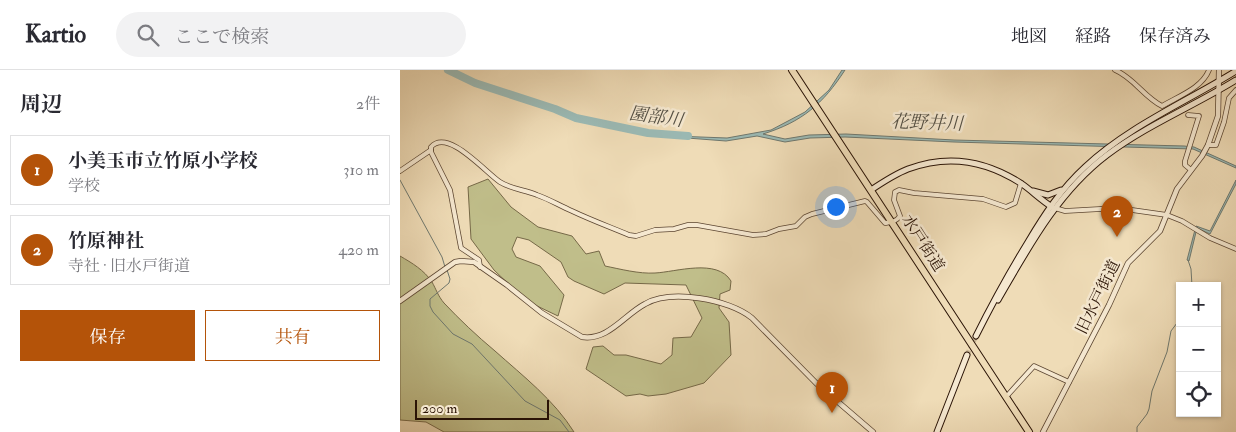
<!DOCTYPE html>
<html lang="ja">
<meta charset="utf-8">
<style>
body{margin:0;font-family:"IM FELL Double Pica","Noto Serif JP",serif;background:#f2f2f3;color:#2b2b33}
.controls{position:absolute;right:15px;bottom:15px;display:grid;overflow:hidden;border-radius:0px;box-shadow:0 1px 4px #0004}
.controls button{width:45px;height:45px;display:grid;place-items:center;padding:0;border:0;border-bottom:1px solid #e1e1e2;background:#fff;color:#2b2b33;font:25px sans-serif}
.scale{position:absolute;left:15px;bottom:12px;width:134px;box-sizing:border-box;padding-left:5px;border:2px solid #2b1406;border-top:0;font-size:14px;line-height:18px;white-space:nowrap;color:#2b1406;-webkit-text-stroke:4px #f5e8d0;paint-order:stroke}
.you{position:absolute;left:435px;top:136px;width:18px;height:18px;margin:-12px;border:4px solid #fff;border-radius:50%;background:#1a73e8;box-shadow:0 0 0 8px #1a73e833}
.badge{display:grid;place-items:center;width:32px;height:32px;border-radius:50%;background:#b45309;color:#fff;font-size:16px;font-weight:700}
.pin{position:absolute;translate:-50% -41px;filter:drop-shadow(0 1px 2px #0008)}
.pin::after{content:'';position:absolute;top:26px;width:18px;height:15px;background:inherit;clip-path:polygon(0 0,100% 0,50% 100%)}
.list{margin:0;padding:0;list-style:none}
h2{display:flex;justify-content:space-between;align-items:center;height:65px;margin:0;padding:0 20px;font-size:21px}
h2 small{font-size:16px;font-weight:400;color:#7c7c81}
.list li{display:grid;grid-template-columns:32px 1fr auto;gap:15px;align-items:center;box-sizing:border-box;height:70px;margin:0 10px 10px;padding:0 10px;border:1px solid #e1e1e2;border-radius:0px}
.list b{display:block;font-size:19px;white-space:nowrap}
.list p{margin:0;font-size:16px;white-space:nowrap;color:#7c7c81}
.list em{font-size:16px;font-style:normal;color:#7c7c81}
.actions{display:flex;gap:10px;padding:15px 20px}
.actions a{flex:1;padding:11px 0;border:1px solid #b45309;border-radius:0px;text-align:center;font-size:18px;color:#b45309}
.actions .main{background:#b45309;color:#fff}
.icon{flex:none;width:28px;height:28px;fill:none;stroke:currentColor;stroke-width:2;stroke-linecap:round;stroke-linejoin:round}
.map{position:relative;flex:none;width:836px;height:362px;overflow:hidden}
header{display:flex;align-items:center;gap:30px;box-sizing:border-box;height:70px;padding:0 25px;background:#fff;border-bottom:1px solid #e1e1e2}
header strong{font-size:24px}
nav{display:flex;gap:28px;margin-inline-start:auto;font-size:18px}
.search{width:350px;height:45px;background:#f2f2f3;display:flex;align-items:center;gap:12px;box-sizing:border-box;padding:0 18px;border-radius:28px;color:#7c7c81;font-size:19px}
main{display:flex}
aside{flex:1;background:#fff}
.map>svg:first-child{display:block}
.green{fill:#c0be8a;stroke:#766948}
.water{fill:#9bbab5;stroke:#6e786f}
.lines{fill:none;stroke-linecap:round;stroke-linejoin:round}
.stream{stroke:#6e786f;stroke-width:1}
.river{stroke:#9bbab5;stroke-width:8}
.secondary-tunnel{stroke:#c8b494;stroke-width:5;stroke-dasharray:5 2.5;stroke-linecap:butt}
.minor-casing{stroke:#5c4632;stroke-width:5.5}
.tertiary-casing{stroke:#5c4632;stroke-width:6}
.secondary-casing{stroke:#2b1406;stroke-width:7}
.trunk-casing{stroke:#2b1406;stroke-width:8}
.minor{stroke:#f5e8d0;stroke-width:4}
.tertiary{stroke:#f5e8d0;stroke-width:4.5}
.secondary{stroke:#f5e8d0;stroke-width:5}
.trunk{stroke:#efdcb7;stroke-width:6}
.labels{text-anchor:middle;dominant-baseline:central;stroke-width:5;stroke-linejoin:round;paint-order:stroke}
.street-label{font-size:16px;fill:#2b1406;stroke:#f5e8d0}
.water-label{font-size:18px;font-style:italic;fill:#524e43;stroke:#f5e8d0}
</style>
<header>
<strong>Kartio</strong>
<div class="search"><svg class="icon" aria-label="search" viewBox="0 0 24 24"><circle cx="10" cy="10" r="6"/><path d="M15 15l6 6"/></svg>ここで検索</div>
<nav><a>地図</a><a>経路</a><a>保存済み</a></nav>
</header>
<main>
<aside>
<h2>周辺<small>2件</small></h2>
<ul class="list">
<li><span class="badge">1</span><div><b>小美玉市立竹原小学校</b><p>学校</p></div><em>310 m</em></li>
<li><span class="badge">2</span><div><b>竹原神社</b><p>寺社 · 旧水戸街道</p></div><em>420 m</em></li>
</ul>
<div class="actions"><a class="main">保存</a><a>共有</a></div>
</aside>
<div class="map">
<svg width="836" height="362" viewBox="0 0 836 362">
<rect width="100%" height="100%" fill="#efdcb7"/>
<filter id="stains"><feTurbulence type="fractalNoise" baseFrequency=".004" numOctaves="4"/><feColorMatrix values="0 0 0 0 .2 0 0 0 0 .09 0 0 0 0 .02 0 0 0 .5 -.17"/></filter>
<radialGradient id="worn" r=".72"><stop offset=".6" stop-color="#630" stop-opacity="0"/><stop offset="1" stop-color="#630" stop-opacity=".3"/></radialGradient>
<g class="green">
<path d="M88,109L111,137L138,157L172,166L186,184L199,181L205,196C220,199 239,204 255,203C276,202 317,188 331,211L330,220L320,224L319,238L329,252L331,285L304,313L266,324L248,326L240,324L226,326L186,299L193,277L203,276L214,285H226L261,294L272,285L273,268L291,267L302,248L286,215L225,213L204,224L174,211L168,207L161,192L129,170L117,167L112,179L116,187L140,196L164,225L158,246L135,235L119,224L94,200L71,169L68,117Z"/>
<path d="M0,186C12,193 24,200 32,212C36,219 38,226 44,233C60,250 77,266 95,281C123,306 154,330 174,362H44L26,352L0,350Z"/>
</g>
<g class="water">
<path d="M442,0H445C423,34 402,52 363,64L385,69L409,65L446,64L554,70L784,76L794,77L836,96V98L793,79L554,72L445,67L410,68L385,72L357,66L326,71L248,65L327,68L371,60L405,42L429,20Z"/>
<path d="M836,110V114L810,164L797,158L789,191L787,190L796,156L810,161Z"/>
</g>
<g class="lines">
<g class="stream">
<path d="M0,110L42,187L45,197"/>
<path d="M788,190L791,199L792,216"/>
<path d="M47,200L50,209L49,213L30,229V236L33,242L53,264L72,274L125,331L160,350L169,362"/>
<path d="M737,362V357L747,344L749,339L752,321L767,282L771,261L780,249"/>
</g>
<path class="river" d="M48,0L75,13L155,39L176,48L248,63L288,66"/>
<path class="secondary-tunnel" d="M567,285L576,266"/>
<g class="minor-casing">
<g id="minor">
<path d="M715,0C734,8 744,27 762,36C779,26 802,18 809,0"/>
<path d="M788,45L799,46L785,91V95L791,100"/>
<path d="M808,75H816L824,52L829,28L836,20"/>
<path d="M0,101L31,80"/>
<path d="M655,138L665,141L718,138L767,145L782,151L810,168L836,179"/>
<path d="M80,197L79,190L61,178L50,120L31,82V77C48,58 85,102 100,112C111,119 125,120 137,125C149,129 160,136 172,141C191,150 210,157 229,165L236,166L255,160L274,159L288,155H297L353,165L366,164L379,159L396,156L405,147L412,144L465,131L467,132L485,153C491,152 496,152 500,146L494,130L495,122L499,120L514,123L583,129L606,137L615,133L621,113"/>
<path d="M606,327L634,296L669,312"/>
</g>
</g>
<g class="tertiary-casing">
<g id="tertiary">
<path d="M0,231L55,192L61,191L74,192L107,215L142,243L182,267C208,271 224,245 245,234C271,219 329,229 352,248L416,313L473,362"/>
<path d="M643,362L709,235L728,193L760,161L777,119L802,86L808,75L818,46L819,0"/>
</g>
</g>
<g class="secondary-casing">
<g id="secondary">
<path d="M471,120C483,112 495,104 508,99C548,84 587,91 622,114C632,121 641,130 652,137"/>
<path d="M633,121L648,125L661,120"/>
<path d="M598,230C628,178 658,122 707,85C747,55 794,36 836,10"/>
<path d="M576,266C592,234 609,203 628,172C644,145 661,119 685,97C729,56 786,32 836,1"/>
<path d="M537,362L567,285"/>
</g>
</g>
<g class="trunk-casing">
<path id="trunk" d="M392,0L629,362"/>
</g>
<use href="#minor" class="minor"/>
<use href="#tertiary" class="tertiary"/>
<use href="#secondary" class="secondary"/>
<use href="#trunk" class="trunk"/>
</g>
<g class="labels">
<g class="street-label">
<text transform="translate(523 173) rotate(57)">水戸街道</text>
<text transform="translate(698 227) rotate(-64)">旧水戸街道</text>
</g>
<g class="water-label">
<text transform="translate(256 47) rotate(8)">園部川</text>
<text transform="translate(527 53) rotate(2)">花野井川</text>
</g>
</g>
<rect width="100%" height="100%" filter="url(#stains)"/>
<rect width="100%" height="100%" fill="url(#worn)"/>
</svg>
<div class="controls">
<button>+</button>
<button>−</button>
<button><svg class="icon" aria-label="locate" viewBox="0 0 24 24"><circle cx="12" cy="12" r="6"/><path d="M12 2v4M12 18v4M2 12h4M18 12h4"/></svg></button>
</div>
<div class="scale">200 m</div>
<div class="you"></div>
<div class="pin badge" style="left:432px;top:343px">1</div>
<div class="pin badge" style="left:717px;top:167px">2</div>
</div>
</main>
